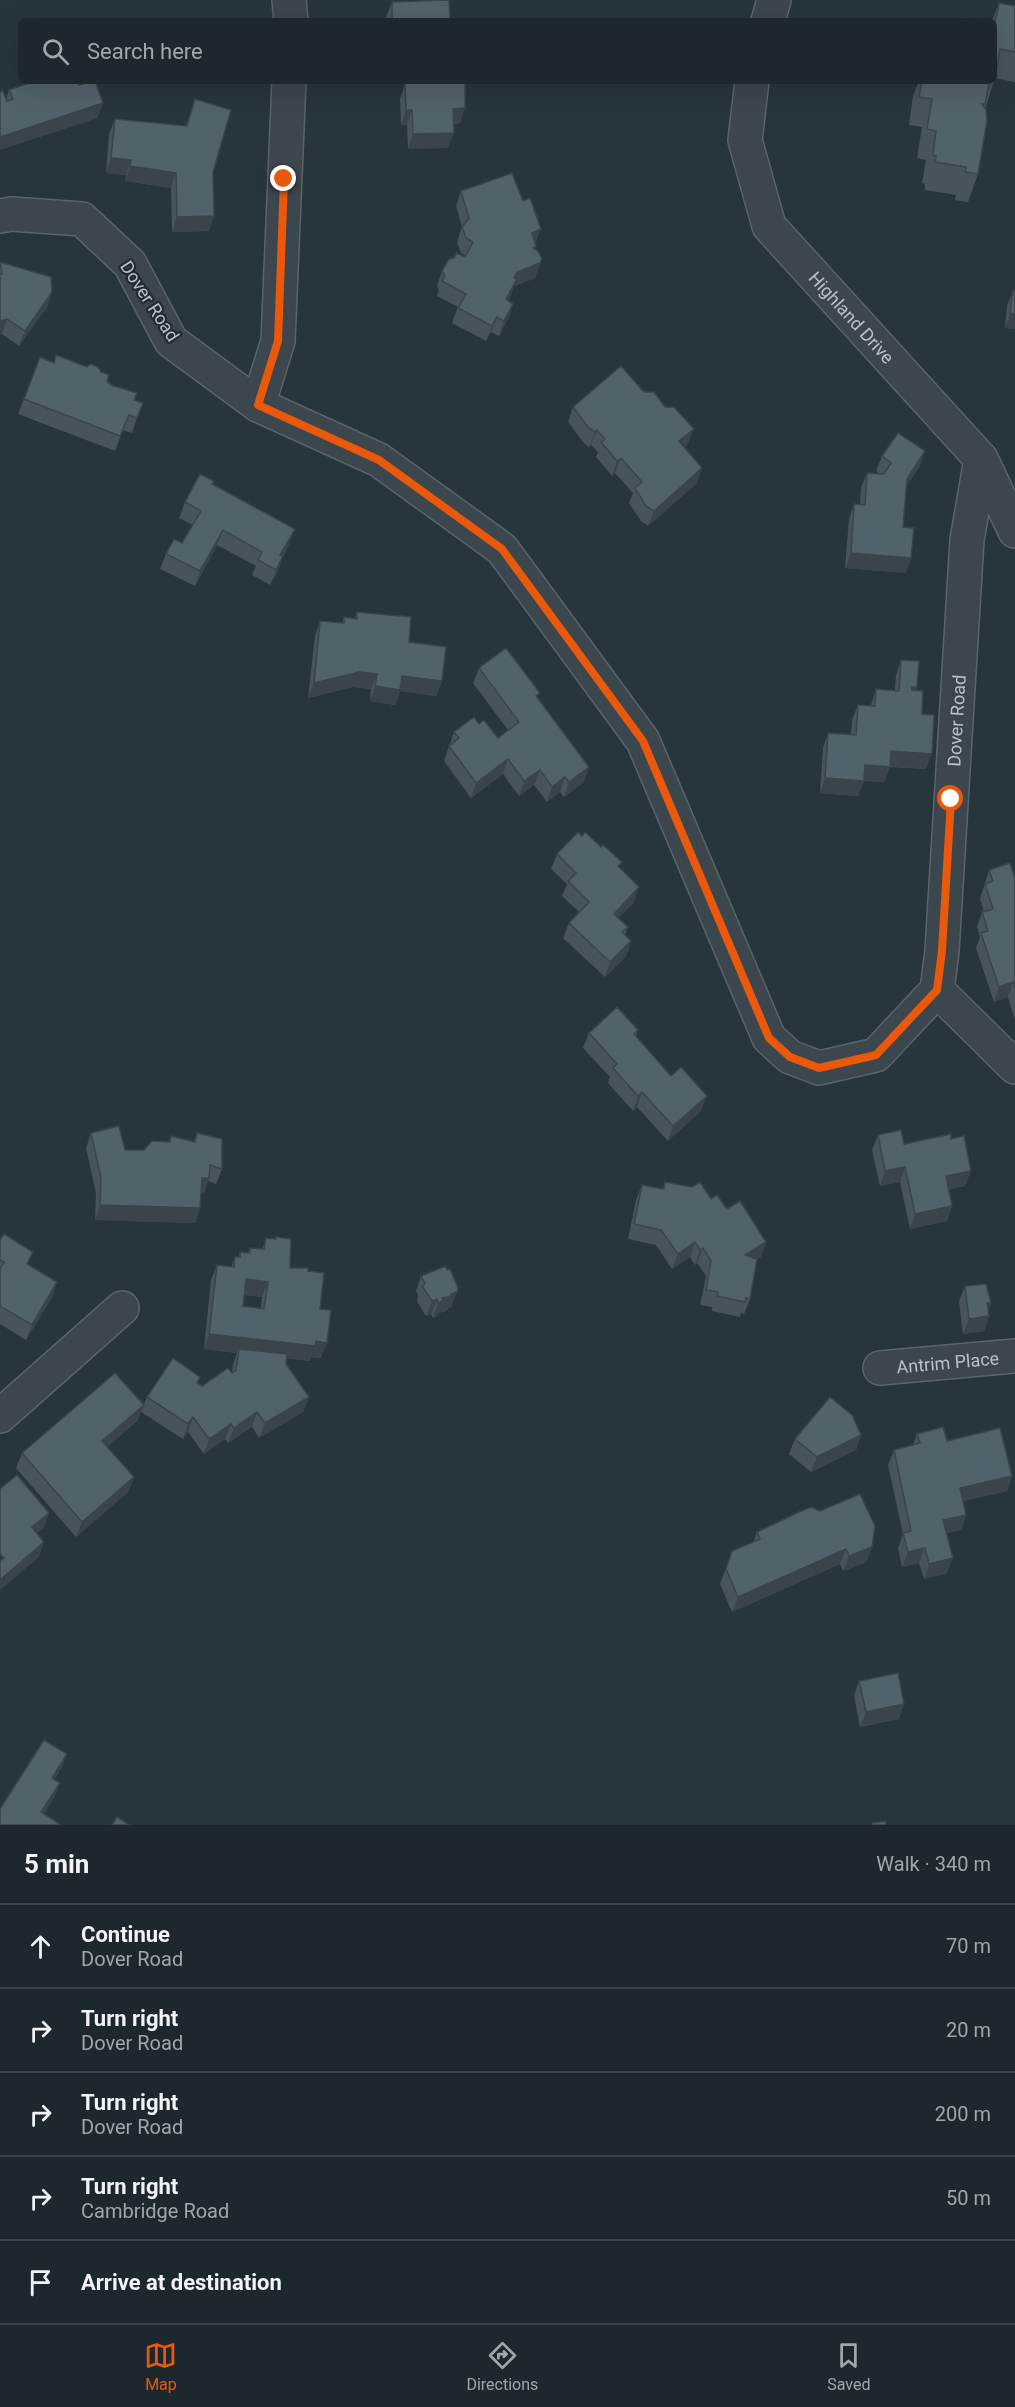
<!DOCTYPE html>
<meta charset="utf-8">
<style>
body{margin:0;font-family:Roboto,sans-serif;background:#2a343a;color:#f1f3f6}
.stop{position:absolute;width:18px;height:18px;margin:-14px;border:4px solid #ea580c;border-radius:50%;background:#fff}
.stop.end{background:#ea580c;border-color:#fff;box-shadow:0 2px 6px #0008}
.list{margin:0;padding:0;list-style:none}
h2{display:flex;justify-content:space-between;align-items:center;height:78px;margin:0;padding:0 24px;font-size:26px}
h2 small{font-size:20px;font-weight:400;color:#a0a6aa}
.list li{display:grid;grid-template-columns:39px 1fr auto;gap:18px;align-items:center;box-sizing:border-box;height:84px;padding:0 24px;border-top:2px solid #3b444a}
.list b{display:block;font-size:22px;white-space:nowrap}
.list p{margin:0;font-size:20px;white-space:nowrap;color:#a0a6aa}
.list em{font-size:20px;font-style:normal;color:#a0a6aa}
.icon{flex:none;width:33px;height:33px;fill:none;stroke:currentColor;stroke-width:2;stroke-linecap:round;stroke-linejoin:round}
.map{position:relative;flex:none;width:1015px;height:1825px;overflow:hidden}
.search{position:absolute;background:#1d282e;box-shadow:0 6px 24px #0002;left:18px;right:18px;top:18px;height:66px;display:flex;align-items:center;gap:15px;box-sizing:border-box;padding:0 21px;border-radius:9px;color:#a0a6aa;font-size:22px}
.sheet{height:498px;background:#1d282e}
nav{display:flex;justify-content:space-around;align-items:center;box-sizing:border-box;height:84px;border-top:2px solid #3b444a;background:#1d282e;font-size:16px;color:#a0a6aa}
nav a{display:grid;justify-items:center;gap:3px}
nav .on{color:#ea580c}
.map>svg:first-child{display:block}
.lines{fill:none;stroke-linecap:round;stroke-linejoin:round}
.minor-casing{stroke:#59646b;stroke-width:36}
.minor{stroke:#3b464d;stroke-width:33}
.wall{fill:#47545b;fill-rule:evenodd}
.shaded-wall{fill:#39454a}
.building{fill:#52626a;stroke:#39454a;stroke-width:1.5;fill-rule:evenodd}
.route{stroke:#ea580c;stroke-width:8}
.labels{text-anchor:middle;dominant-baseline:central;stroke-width:4.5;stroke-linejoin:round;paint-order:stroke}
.street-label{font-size:18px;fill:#b7c1c8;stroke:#202b32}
</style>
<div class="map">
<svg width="1015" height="1825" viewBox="0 0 1015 1825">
<rect width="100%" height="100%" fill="#27353d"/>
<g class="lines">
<g class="minor-casing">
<g id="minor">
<path d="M289,0L291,21"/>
<path d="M768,21L774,0"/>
<path id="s1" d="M752,81L745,140L769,226L981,459L1015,531"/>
<path id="s2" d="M0,216L11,214L82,219L130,264L171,341L258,405L379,460L502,549L643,741L769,1038L790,1057L819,1068L876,1055L937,990L942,951L967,540L981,459"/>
<path d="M258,405L278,341L289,81"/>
<path d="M937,990L1015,1067"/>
<path id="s3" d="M880,1368L1015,1356"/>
<path d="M0,1416L122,1308"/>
</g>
</g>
<use href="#minor" class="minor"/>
</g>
<g class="wall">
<path d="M392,2L450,21H387L386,17Z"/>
<path d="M999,3L1015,6V82L994,78V80V21H992Z"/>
<path d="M29,81H77L79,85L103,103L97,118L0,150V92L6,99L9,90L30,83Z"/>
<path d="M406,81H465L460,123L453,124L448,148L408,149L407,125H401L400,98L406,83Z"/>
<path d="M919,81H994L985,109L978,174L968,202L955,200L956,195L925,190V184L922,183L926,160L917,158L922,127L909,125L913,96Z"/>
<path d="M195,99L213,172L209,231L172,232L171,188L125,181L126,175L106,173L109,134L115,119L186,126Z"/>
<path d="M461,191L535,244V278L514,286L508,301L513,304L508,319L499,336L491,332L486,341L452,323L458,307L437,296L439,290L437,286L442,271L465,257L466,256L461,253L457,242L462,227L456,206Z"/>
<path d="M0,262L52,292L47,307L19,346L2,334H0Z"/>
<path d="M1013,291L1015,329L1005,328L1007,306Z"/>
<path d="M40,357L107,381L134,400L137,418L132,433L123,430L115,451L18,414Z"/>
<path d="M573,407L688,444L684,447L697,483L648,526L641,521L629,503L633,493L615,473L612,476L596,457L598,452L591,445L589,447L583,442L568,422Z"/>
<path d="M882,456L920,466L906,486L903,527L906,573L845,568L849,519L854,504L860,505L861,488L867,473L880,474L876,471Z"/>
<path d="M214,481L213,484L295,529L289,544L283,556L278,571L270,585L252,575L256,566L217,545L195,586L160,569L166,554L182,543L193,525L179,518L185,502Z"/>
<path d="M357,612L409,642L442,681L436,696L400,691L395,705L370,701L371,689L353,687L308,698L315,636L320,621L342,623L344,617L355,618Z"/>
<path d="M901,660L917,687L916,691L922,714L926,769L890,767L884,782L864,781L858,796L820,793L823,748L828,733L851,735L852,720L858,705H871L876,689L895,690L896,675Z"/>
<path d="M479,668L538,699L584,782L564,797L560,792L547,802L534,785L519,796L503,774L471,798L444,761L454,732L498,738L508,730L473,683Z"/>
<path d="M557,854L620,868L634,902L618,918L628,927L625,935L631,941L626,956L605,977L563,938L569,923L579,912L562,896L567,884L551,869Z"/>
<path d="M989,870L1015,879V1020L1008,997L994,1002L976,948L980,937L977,927L982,912H984L980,899Z"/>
<path d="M638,1030L636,1036L701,1111L668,1141L637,1107L633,1111L608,1083L610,1077L583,1048L589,1033Z"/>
<path d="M91,1133L125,1150H144L169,1142L171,1136L194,1141L197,1133L222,1169L216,1184L208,1181L204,1193H201L200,1208L195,1223L95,1220L96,1193L86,1148Z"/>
<path d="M878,1135L904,1144L965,1186L949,1189L952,1206L947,1221L910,1229L900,1182L880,1186L872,1150Z"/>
<path d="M665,1182L711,1199L727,1209L766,1242L761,1257L757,1259L750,1299L744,1314L741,1313L740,1317L712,1311V1307L700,1305L706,1276L697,1263L695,1265L690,1257L672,1269L656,1245L628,1239L636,1200L642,1185L663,1189Z"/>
<path d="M276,1237L290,1268L308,1271L320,1309L321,1358L311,1357L310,1361L286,1358V1364L309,1397L303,1412L259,1438L252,1427L228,1443L225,1439L204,1454L188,1432L183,1439L141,1412L147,1397L200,1377L198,1383L202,1386L232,1373L233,1364L237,1353L204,1349L211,1280L217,1265L231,1267L235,1257H239L240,1252L248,1253L250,1248L262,1249L266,1238L275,1239ZM244,1295L262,1297L261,1309L243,1306Z"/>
<path d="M0,1240L29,1265L52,1297L26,1340L0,1324Z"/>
<path d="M421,1276L451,1307L448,1308L447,1311L438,1313L437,1316L433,1318L431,1314L426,1316L417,1301L418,1296L416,1291Z"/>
<path d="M965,1286L991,1303L988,1311L989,1316L984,1331L963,1334L959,1301Z"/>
<path d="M138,1420L107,1447L134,1477L128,1492L76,1537L16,1468L22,1453Z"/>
<path d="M917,1434L947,1441L1012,1476L1007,1491L963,1501L966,1515L961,1530L946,1533L947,1573L924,1579L919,1563L902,1567L898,1548L903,1534L888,1465L894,1450L913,1445Z"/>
<path d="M861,1435L856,1450L811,1472L789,1454L795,1439Z"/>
<path d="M757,1532L872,1547L866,1562L843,1571L840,1564L732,1612L720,1584L732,1551L753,1542Z"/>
<path d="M859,1681L899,1719L860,1727L854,1696Z"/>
</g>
<g class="shaded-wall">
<path d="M103,103L97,118L0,150V137Z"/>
<path d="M465,108L460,123L448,124L453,109Z"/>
<path d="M406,110H412L407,125H401Z"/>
<path d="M454,133L448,148L408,149L413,134Z"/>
<path d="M111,158L131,160L126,175L106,173Z"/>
<path d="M130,166L176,173L171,188L125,181Z"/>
<path d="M214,216L209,231L172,232L177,217Z"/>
<path d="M541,229L535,244L532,233Z"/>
<path d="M542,259L535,278L514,286L511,294L500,314L517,272Z"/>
<path d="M52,292L47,307L19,346L25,331Z"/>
<path d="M513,304L508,319L499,336L504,321Z"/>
<path d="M1010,313L1015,314V329L1005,328Z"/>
<path d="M497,317L491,332L486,341L492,326Z"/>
<path d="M7,319L2,334H0V321Z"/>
<path d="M694,429L688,444L674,456L679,441Z"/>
<path d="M597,430L591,445L589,447L595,432Z"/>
<path d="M925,451L920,466L901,494L907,479Z"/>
<path d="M621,458L615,473L612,476L617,461Z"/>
<path d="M702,468L697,483L648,526L654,511Z"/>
<path d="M295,529L289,544L275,570L280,555Z"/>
<path d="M223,530L217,545L195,586L200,571Z"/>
<path d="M851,553L911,558L906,573L845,568Z"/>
<path d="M283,556L278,571L270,585L276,570Z"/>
<path d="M359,672L377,674L371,689L353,687L308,698L314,683Z"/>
<path d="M402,676L442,681L436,696L400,691L395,705L370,701L375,686Z"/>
<path d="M912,687H917L912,702Z"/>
<path d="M891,751L932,754L926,769L885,766Z"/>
<path d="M508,759L503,774L471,798L476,783Z"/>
<path d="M865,765L890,767L884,782L859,780Z"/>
<path d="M589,767L584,782L564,797L569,782Z"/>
<path d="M540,770L534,785L519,796L524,781Z"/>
<path d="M565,777L560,792L547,802L552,787Z"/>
<path d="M825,778L864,781L858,796L820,793Z"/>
<path d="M639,887L634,902L608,929L614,914Z"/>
<path d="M631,941L626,956L605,977L610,962Z"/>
<path d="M1013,982L1008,997L994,1002L999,987Z"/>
<path d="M642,1092L637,1107L633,1111L638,1096Z"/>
<path d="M707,1096L701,1111L668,1141L673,1126Z"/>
<path d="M905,1167L900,1182L880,1186L885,1171Z"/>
<path d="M971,1171L965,1186L941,1191L946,1176Z"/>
<path d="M202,1178H209L204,1193H196Z"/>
<path d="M100,1205L200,1208L195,1223L95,1220Z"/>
<path d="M952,1206L947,1221L910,1229L915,1214Z"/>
<path d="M695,1242L690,1257L672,1269L678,1254Z"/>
<path d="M766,1242L761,1257L739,1270L745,1255Z"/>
<path d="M703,1248L697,1263L695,1265L700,1250Z"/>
<path d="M246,1279L268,1282L262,1297L240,1294Z"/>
<path d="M57,1282L52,1297L26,1340L32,1325Z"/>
<path d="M457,1292L451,1307L448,1308L447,1311L438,1313L437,1316L433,1318L438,1303L442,1298Z"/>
<path d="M437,1299L431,1314L426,1316L432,1301Z"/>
<path d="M987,1303H991L986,1316H989L984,1331L963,1334L969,1319Z"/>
<path d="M209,1334L316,1341L327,1343L321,1358L311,1357L310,1361L238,1353L239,1349L237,1353L204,1349Z"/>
<path d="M309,1397L303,1412L259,1438L265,1423Z"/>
<path d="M144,1405L138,1420L97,1456L102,1441Z"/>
<path d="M257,1412L252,1427L228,1443L234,1428Z"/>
<path d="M193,1417L188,1432L183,1439L188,1424Z"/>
<path d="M231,1424L225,1439L204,1454L209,1439Z"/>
<path d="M861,1435L856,1450L811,1472L817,1457Z"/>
<path d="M1012,1476L1007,1491L955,1503L960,1488Z"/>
<path d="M134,1477L128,1492L76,1537L82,1522Z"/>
<path d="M49,1513L44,1528L26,1542L32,1527Z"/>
<path d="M966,1515L961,1530L938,1535L943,1520Z"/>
<path d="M44,1542L39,1557L0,1590V1580Z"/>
<path d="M872,1547L866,1562L843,1571L849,1556Z"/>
<path d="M925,1548L919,1563L902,1567L908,1552Z"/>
<path d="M846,1549L840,1564L732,1612L738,1597Z"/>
<path d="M953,1558L947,1573L924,1579L929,1564Z"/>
<path d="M904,1704L899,1719L860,1727L866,1712Z"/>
<path d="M67,1754L61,1769L46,1793L52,1778Z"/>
<path d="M60,1783L54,1798L37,1825L41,1812Z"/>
</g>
<g class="building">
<path d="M449,0L450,21H392V2Z"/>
<path d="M999,3L1015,6V52L1000,49L994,80V23H995Z"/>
<path d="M962,18L982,21H962Z"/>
<path d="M35,81H77L79,85L91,81H95L103,103L0,137V92L3,91L7,101L13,99L9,90Z"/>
<path d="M411,81H465V108L453,109L454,133L413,134L412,110H406L405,83H411Z"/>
<path d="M922,81H994L993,85L989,84L985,104H982L986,110L987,121L978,174L965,172L966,167L935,162L936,156L933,155L936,131L927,129L932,99L919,97Z"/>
<path d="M195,99L231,110L213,172L214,216L177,217L176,173L130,166L131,160L111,158L115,119L187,126Z"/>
<path d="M512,173L523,201L530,198L541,229L532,233L536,246L533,248L538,251L542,259L540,263L517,272L514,278L517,279L506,299L513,304L504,321L497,317L492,326L458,308L466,294L442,281L445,276L442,271L449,259L454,258L457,253L465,257L473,242L466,238L462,227L469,218L461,191Z"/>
<path d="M0,262L51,277L52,292L25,331L7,319L0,321V274H2Z"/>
<path d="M1013,291H1015V314L1010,313Z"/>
<path d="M56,355L87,367L91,364L98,367L101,372L109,375L107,381L111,385L137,393L134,400L143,403L137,418L129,415L120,436L24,399L40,357L54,363Z"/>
<path d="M621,366L644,392H654L665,407H674L694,429L679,441L702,468L654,511L646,506L635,488L642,482L621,458L617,461L601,442L605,439L597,430L595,432L588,427L573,407Z"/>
<path d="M898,433L925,451L907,479L903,527L914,528L911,558L851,553L854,504L865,505L867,473L884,474L891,463L882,456Z"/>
<path d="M200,474L214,481L212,484L295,529L280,555L283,556L276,570L258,560L262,552L223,530L200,571L166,554L174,539L182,543L201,511L185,502Z"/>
<path d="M357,612L411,617L409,642L446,647L442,681L402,676L400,690L375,686L377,674L359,672L314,683L320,621L344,623V617L357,619Z"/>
<path d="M506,648L540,693L536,696L589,767L569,782L565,777L552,787L540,770L524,781L508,759L476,783L449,746L459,738L454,732L474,717L479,724L484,720L498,738L519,722L479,668Z"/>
<path d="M901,660L919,661L917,687H912V690L923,691L922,714L934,715L932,754L891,751L890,767L865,765L864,781L825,778L828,733L856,735L858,705L875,706L876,689L899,691Z"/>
<path d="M578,832L582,836L585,832L601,847L603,845L622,862L618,866L639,887L614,914L628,927L622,932L631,941L610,962L569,923L589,902L568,881L576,873L557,854Z"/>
<path d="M1010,863L1015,879V988L1013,982L999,987L981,933L988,931L982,912L993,909L985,884L993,881L989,870Z"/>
<path d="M617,1007L638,1030L634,1034L671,1076L681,1067L707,1096L673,1126L642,1092L638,1096L613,1068L617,1064L589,1033Z"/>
<path d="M119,1126L125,1150H144L152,1141L170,1142L171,1136L195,1142L197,1133L222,1139V1169L210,1165L209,1178H202L200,1208L100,1205L101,1178L91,1133Z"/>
<path d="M901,1130L904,1144L951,1134V1139L964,1136L971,1171L946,1176L952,1206L915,1214L905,1167L885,1171L878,1135Z"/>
<path d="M665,1182L692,1187L700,1182L711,1199L717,1195L727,1209L740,1201L766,1242L745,1255L757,1259L750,1299L746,1298L745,1302L717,1296L718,1292L706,1290L711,1261L703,1248L700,1250L695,1242L678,1254L661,1230L634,1224L642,1185L664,1189Z"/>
<path d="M4,1234L33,1252L27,1264L57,1282L32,1325L0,1306V1269L4,1262L0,1260V1240Z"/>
<path d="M276,1237L291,1239L290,1268H308V1271L324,1273L320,1309L331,1310L327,1343L316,1341L315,1346L209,1334L217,1265L234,1267L235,1257H240V1252L250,1253V1248L264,1249L266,1238L276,1239ZM246,1279L268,1282L264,1309L243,1306Z"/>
<path d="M446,1266L447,1270L450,1269L458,1288L457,1292L451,1294L452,1296L442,1298L443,1301L438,1303L437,1299L432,1301L422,1286L425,1284L421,1276Z"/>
<path d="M986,1284L991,1303H987L989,1316L969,1319L965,1286Z"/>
<path d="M239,1349L287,1354L286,1364L309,1397L265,1423L257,1412L234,1428L231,1424L209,1439L193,1417L188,1424L147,1397L173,1358L200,1377L197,1383L202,1386L228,1368L232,1373L236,1370Z"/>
<path d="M115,1373L144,1405L102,1441L134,1477L82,1522L22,1453Z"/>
<path d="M830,1397L852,1415L861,1435L817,1457L795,1439Z"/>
<path d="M943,1427L947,1441L1000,1428L1012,1476L960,1488L966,1515L943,1520L953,1558L929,1564L925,1548L908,1552L903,1533L911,1531L894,1450L920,1443L917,1434Z"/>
<path d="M17,1475L49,1513L32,1527L44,1542L0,1580V1561L4,1558L0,1554V1489Z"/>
<path d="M860,1494L875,1526L872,1547L849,1556L846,1549L738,1597L726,1569L732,1551L760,1539L757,1532L799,1512L811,1507L820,1511Z"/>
<path d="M898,1673L904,1704L866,1712L859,1681Z"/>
<path d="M44,1740L67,1754L52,1778L60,1783L41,1812L61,1825H0V1809Z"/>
<path d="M117,1817L129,1825H112Z"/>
<path d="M886,1821V1825H873L872,1823Z"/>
</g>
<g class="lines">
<path class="route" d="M284,179L278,341L258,405L379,460L502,549L643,741L769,1038L790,1057L819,1068L876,1055L937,990L942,951L951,799"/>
</g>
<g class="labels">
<g class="street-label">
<text transform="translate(150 301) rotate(57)">Dover Road</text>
<text stroke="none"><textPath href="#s1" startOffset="272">Highland Drive</textPath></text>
<text stroke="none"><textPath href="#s2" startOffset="1666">Dover Road</textPath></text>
<text stroke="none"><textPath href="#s3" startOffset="68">Antrim Place</textPath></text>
</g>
</g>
</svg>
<div class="stop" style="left:951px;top:799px"></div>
<div class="stop end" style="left:284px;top:179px"></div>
<div class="search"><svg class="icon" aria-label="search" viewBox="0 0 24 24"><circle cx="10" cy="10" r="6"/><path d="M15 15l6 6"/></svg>Search here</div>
</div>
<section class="sheet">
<h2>5 min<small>Walk · 340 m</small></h2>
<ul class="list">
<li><svg class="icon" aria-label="ahead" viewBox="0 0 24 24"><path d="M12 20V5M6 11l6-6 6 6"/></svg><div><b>Continue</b><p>Dover Road</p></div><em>70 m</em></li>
<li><svg class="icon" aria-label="right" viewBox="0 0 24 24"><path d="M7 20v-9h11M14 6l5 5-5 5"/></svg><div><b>Turn right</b><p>Dover Road</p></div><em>20 m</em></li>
<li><svg class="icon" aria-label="right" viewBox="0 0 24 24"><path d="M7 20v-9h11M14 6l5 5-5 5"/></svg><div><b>Turn right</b><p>Dover Road</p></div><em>200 m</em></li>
<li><svg class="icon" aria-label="right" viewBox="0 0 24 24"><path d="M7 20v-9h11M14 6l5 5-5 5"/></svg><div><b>Turn right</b><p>Cambridge Road</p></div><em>50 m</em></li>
<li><svg class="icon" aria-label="arrive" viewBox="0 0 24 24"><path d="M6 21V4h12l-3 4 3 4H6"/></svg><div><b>Arrive at destination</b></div></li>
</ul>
</section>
<nav>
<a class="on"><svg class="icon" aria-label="map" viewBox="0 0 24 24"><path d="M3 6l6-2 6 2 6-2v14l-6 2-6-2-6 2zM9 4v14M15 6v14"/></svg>Map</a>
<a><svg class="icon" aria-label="directions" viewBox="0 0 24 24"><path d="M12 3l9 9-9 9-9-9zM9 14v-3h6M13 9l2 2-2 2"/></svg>Directions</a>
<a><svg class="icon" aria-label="saved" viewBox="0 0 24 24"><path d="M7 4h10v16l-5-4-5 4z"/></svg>Saved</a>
</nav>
